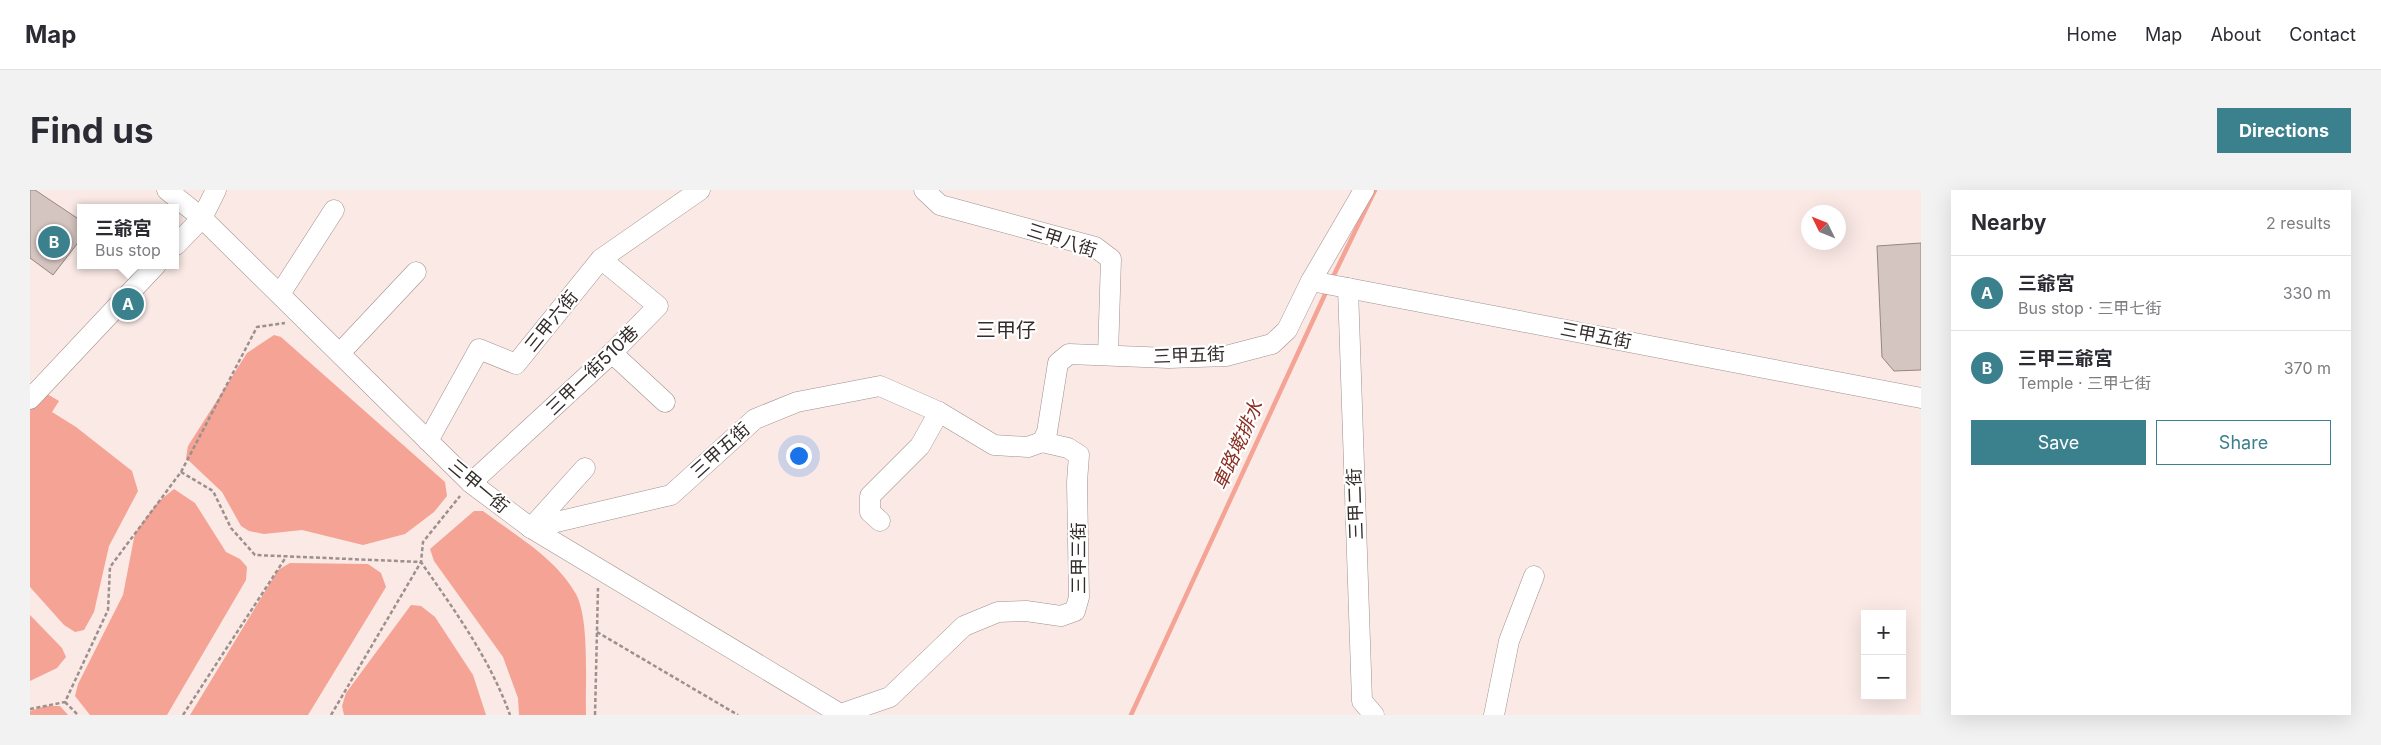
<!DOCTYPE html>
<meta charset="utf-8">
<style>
body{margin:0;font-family:Inter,"Noto Sans TC",sans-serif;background:#f2f2f3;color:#2b2b33}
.controls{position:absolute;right:15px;bottom:15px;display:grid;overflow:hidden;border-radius:0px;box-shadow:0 5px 20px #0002}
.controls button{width:45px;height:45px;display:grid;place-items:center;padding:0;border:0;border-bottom:1px solid #e1e1e2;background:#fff;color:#2b2b33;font:25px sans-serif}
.compass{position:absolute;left:1771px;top:15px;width:45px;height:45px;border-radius:50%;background:#fff;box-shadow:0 5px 20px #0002;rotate:313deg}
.you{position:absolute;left:768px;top:265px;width:18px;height:18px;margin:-12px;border:4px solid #fff;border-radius:50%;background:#1a73e8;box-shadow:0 0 0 8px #1a73e833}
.badge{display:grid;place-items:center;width:32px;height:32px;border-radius:50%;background:#3b808d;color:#fff;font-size:16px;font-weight:700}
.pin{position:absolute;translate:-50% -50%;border:2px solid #fff;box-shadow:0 1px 5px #0006}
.popup{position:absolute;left:47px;top:14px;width:102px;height:65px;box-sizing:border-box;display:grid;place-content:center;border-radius:0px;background:#fff;filter:drop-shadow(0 1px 4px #0005);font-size:16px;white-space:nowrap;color:#7c7c81}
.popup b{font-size:19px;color:#2b2b33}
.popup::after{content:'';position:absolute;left:50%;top:100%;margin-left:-10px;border:10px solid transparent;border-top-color:#fff}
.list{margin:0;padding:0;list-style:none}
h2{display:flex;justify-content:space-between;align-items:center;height:65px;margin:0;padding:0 20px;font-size:21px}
h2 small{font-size:16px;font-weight:400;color:#7c7c81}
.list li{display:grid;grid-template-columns:32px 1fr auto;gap:15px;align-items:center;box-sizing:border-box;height:75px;padding:0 20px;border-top:1px solid #e1e1e2}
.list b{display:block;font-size:19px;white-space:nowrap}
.list p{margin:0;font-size:16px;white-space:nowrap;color:#7c7c81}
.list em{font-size:16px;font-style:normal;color:#7c7c81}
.actions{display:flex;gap:10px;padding:15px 20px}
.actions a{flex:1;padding:11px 0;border:1px solid #3b808d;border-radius:0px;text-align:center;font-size:18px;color:#3b808d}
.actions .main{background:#3b808d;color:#fff}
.map{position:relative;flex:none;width:1891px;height:525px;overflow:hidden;border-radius:0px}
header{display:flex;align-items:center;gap:30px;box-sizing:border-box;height:70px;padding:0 25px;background:#fff;border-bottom:1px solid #e1e1e2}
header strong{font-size:24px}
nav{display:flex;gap:28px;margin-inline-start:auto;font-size:18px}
.intro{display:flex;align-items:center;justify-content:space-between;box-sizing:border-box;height:120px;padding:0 30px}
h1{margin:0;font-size:35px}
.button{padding:12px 22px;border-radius:0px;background:#3b808d;color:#fff;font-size:18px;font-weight:700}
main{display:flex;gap:30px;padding:0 30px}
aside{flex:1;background:#fff;border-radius:0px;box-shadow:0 5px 20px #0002}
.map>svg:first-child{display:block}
.water{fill:#f5a394}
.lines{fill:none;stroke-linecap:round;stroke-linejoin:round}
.stream{stroke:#f5a394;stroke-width:4.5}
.building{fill:#d5c5c1;stroke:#958682}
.minor-casing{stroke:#a1918e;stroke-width:21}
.path{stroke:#9c908d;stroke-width:2.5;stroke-dasharray:4 2.5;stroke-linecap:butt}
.minor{stroke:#fff;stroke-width:20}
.labels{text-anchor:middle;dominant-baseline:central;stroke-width:4.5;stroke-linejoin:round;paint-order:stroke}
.street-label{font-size:18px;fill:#332c2b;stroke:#fff}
.water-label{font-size:19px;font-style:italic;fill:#8a2d1f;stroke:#fff}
.quarter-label{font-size:20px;fill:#332c2b;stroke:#fff}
</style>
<header>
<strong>Map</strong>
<nav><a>Home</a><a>Map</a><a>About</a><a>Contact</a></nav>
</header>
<div class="intro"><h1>Find us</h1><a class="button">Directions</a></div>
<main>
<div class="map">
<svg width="1891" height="525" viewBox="0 0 1891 525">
<rect width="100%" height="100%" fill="#fae9e5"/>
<g class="water">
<path d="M244,145L251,147L415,292L417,306L404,322L375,344L333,355L272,340L234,344L219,341L211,336L192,302L156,268L158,256L217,163Z"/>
<path d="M12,201L29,211L22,222L46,237L102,281L108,301L79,356L64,422L54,440L45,442L34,435L0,397V215Z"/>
<path d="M144,299L165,313L196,362L210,369L217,377L216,390L137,525H60L45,506L48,494L93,405L105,343L128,312Z"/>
<path d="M444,321H453C486,346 525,367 546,404C560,431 555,494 556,525H489L488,508L473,467L404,371L400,359Z"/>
<path d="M260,373L338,374L351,383L356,397L278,525H160L248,380Z"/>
<path d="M381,415L391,416L405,427L443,485L456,525H314L312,516L316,503Z"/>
<path d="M0,425L32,458L36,467L27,478L0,491Z"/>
<path d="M15,516H30L38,525H0V521Z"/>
</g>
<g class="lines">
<g class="stream">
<path d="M1302,89L1345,0"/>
<path d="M1101,525L1297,100"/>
</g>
</g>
<g class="building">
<path d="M0,0H5L50,30V50L23,85L0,68Z"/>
<path d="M1891,53V180L1864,181L1852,167L1847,56Z"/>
</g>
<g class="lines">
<g class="minor-casing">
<g id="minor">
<path d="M137,0L172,28L441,293L501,338L812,525"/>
<path d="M894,0L910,15L1065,57L1081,69L1078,165"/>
<path d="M146,55L172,28L186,0"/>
<path d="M1281,91L1334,0"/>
<path d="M1318,98L1332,511L1344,525"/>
<path d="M250,104L304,20"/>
<path d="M310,163L386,82"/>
<path d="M582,163L635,212"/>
<path d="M0,209L126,75"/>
<path d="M398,251L449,159L486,174L571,69L670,0"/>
<path d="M441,293L582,163L628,116L571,69"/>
<path d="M850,331L840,322V306L890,256L909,222"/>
<path d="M501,338L641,305L725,229L767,212L850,196L909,222L964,255L998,257L1012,252L1017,242L1028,173L1039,164L1139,168L1196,166L1242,154L1257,140L1281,91L1891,208"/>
<path d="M501,338L555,278"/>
<path d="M811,524L860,507L934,436L968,422L996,421L1031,426L1045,421L1049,407L1047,292L1049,265L1038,258L1012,252"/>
<path d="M1464,525L1479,451L1504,386"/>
</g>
</g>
<g class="path">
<path d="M151,282L183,301L201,338L225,365L391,372C425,421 460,469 480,525"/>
<path d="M567,442L708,525"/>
<path d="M35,512L48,525"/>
<path d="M0,519L35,512L78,420L80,377L151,282L227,137L255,133"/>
<path d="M153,525L256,367"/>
<path d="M301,525L391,372L393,352L430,306"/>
<path d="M565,525L568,398"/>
</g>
<use href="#minor" class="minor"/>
</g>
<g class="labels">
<g class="street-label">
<text transform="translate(1032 50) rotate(18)">三甲八街</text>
<text transform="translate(521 131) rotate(-51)">三甲六街</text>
<text transform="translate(1566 145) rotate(11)">三甲五街</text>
<text transform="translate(1159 165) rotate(-2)">三甲五街</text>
<text transform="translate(562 180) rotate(-44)">三甲一街510巷</text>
<text transform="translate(690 260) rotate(-42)">三甲五街</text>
<text transform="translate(449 296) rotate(40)">三甲一街</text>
<text transform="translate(1325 314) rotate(-92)">三甲二街</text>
<text transform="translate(1048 368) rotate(-90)">三甲三街</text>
</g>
<g class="water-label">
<text transform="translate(1208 255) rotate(-66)">車路墘排水</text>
</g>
<g class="quarter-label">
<text x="976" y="140">三甲仔</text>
</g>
</g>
</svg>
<div class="controls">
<button>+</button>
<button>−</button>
</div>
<svg class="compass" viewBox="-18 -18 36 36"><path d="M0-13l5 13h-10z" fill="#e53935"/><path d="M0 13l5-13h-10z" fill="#7c7c81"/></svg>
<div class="you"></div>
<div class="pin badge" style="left:98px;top:114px">A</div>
<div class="popup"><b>三爺宮</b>Bus stop</div>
<div class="pin badge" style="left:24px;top:52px">B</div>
</div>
<aside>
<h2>Nearby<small>2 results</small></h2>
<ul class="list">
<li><span class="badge">A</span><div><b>三爺宮</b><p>Bus stop · 三甲七街</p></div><em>330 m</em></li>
<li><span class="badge">B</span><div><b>三甲三爺宮</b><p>Temple · 三甲七街</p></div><em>370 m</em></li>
</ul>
<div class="actions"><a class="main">Save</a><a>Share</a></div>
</aside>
</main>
